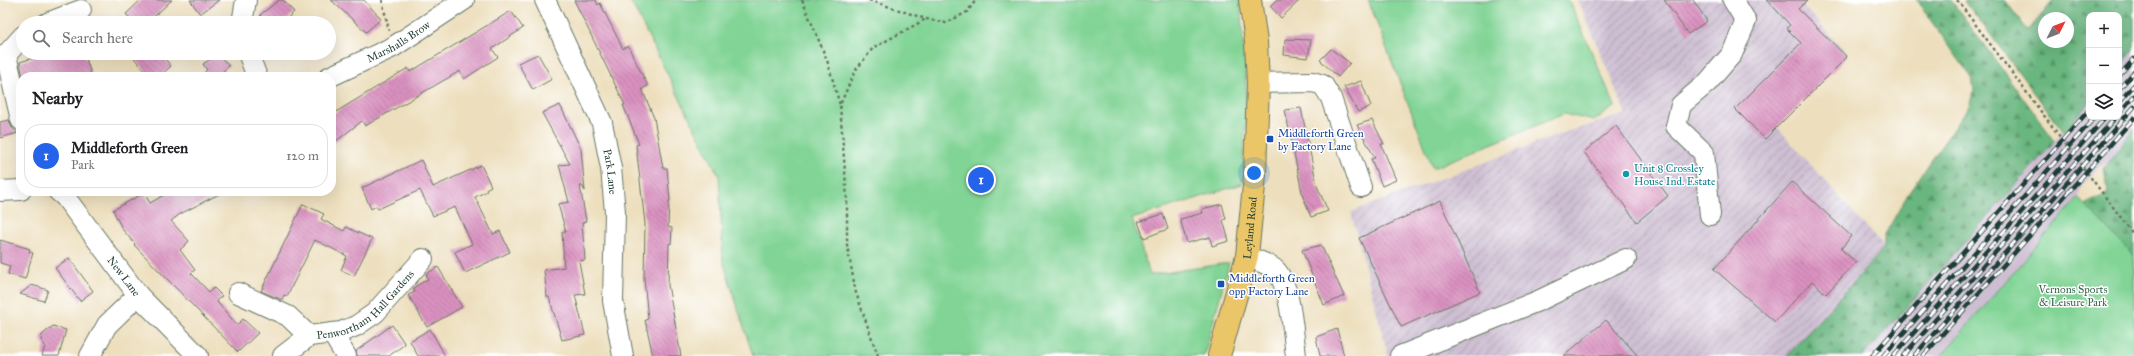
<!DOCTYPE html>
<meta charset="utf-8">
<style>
body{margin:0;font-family:"IM FELL Great Primer",serif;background:#f2f2f2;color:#202124}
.controls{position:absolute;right:12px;top:12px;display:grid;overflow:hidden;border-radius:8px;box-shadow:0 4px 16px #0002}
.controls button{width:36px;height:36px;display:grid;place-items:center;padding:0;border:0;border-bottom:1px solid #e0e0e0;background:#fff;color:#202124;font:20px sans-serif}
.compass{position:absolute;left:2038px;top:12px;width:36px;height:36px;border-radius:50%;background:#fff;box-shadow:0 4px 16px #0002;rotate:48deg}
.you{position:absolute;left:1254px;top:173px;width:14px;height:14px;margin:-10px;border:3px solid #fff;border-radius:50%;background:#1a73e8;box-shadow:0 0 0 6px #1a73e833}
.badge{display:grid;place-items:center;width:26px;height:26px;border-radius:50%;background:#2563eb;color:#fff;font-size:13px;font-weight:700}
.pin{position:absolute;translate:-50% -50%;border:2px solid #fff;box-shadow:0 1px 4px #0006}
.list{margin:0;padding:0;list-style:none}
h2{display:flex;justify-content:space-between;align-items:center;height:52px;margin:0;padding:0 16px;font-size:17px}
h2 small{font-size:13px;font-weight:400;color:#757577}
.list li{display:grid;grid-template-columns:26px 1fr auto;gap:12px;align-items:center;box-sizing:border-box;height:64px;margin:0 8px 8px;padding:0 8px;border:1px solid #e0e0e0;border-radius:16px}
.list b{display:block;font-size:15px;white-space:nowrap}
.list p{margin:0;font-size:13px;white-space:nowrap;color:#757577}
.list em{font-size:13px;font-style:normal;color:#757577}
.icon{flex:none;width:22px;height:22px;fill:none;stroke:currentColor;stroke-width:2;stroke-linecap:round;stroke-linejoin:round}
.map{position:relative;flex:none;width:2134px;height:356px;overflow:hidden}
.search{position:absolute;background:#fff;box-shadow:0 4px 16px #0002;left:16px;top:16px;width:320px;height:44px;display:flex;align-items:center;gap:10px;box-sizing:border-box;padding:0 14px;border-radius:22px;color:#757577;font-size:15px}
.panel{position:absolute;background:#fff;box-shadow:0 4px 16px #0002;left:16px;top:72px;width:320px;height:124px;border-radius:16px}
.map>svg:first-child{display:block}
.industrial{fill:url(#industrial-furrows)}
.railway{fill:#cdbed2;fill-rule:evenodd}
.forest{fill:url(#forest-firs);stroke:#447a5a;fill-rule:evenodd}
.green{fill:#82d496;stroke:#508865}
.building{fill:url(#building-back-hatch)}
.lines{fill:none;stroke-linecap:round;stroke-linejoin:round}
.minor-casing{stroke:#677664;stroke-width:22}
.major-casing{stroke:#677664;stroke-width:24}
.path{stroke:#677664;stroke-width:2.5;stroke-dasharray:3 3;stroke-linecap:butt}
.minor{stroke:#fff;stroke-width:20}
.major{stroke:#ebc669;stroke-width:22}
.rail-casing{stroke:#1f3d34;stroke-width:4.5}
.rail{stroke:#fff;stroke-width:3;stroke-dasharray:9;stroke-linecap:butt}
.transit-dot{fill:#1a4fb4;stroke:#fff;stroke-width:1.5}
.culture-dot{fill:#0f9aa8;stroke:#fff;stroke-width:1.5}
.labels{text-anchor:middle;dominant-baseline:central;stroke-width:3;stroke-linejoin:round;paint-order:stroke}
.street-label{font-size:11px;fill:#1f3d34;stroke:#fff}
.transit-label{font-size:11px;fill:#164399;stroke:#fff;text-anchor:start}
.culture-label{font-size:11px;fill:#0d838f;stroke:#fff;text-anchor:start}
.park-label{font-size:11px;fill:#38634c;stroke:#fff}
</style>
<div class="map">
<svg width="2134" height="356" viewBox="0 0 2134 356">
<defs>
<pattern id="industrial-furrows" width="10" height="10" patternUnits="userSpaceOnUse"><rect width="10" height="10" fill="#cdbed2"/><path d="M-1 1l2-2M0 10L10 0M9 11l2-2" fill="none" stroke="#a69cab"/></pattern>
<pattern id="forest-firs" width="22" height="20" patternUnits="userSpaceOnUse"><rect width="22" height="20" fill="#69b67f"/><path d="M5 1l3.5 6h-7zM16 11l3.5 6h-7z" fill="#569569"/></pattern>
<pattern id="building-back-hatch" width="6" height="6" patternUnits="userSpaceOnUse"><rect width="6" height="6" fill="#da91c0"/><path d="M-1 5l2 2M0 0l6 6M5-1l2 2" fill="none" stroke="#b0789d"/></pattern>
</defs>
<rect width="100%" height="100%" fill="#fff"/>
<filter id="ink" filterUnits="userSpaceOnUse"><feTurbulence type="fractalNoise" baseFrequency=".025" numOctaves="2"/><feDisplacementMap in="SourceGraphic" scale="8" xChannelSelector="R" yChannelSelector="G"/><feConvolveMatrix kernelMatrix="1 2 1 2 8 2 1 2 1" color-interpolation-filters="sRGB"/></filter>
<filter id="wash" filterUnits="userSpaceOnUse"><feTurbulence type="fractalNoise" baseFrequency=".012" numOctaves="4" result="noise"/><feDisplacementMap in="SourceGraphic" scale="16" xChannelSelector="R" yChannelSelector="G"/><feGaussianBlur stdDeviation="0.9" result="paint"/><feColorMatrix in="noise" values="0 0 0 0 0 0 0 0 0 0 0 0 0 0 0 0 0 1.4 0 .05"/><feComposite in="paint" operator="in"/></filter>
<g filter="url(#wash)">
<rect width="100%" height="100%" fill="#eddfbd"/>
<path class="industrial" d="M1578,0H1797L1848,54L1777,127L1885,248L1787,356H1388L1351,212L1569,131L1626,114Z"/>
<path class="railway" d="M2054,0H2134V128L2108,164L2101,165L2082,185L2078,198L1941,356H1787L1885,248L2052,144L2068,127L2028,31ZM2089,15H2119V117H2089ZM2044,18H2068V42H2044Z"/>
<g class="forest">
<path d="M1916,0H1951L2055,141L1863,356H1787L1884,248V236L1908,194L1969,106L1974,91L1972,78Z"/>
<path d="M1964,0H2005L2028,31L2054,0H2134V50L2119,68V15H2089V103L2064,132ZM2044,18H2068V42H2044Z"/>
<path d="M2134,128V328L2083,219L2086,204L2108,193L2104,169Z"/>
</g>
<g class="green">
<path d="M630,0H1240L1247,97L1242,184L1132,219L1150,275L1229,263L1204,356H753L723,261L719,176Z"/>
<path d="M1368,0H1569L1615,106L1594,121L1564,114L1433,168Z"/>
<path d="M2078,198L2134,256V356H1941Z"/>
</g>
<g id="blocks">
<g class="building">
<path d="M141,0H172L147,23H134L126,14Z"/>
<path d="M190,0H219L200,14Z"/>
<path d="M279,0H283L294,12L282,23H266L260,15Z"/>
<path d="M331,0H364L381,19L366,32Z"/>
<path d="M574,0H596L598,5L600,3L623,49L628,46L648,86L642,89L654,118L663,168H667L670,201H669L668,227L672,228L671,244L669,243L668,285L681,356H653L645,320L648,319L644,279L645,224L636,145L639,144L623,105H625Z"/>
<path d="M1276,0H1300L1281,18L1270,6Z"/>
<path d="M1664,0H1693L1707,21L1688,34Z"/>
<path d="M1767,0H1808L1798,9L1847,57L1765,139L1735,109L1801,43L1786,28L1790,25Z"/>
<path d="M511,11L523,28L492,49L498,57L464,79L460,71L365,126L362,121L331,145V115L408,68L410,72Z"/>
<path d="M1285,39L1311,40L1308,58L1284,55Z"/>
<path d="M1331,49L1350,63L1338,77L1320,60Z"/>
<path d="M31,53H84L92,77H23L20,62L33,58Z"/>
<path d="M130,53H160L171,66L159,77H150Z"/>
<path d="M218,54L229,66L216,77H199L207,70L203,64Z"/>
<path d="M538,54L552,79L533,90L518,63Z"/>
<path d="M1361,81L1371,106L1358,112L1344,87Z"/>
<path d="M560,105L581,149L585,191L582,186H580L586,221L582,223L585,260L579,261L585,294L575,295L585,335L562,340L549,297H547L544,270L564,267L562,232H566L558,204L569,202L559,165L570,164L542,113Z"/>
<path d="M1301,108L1317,186L1328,211L1311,217L1303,197L1285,110Z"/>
<path d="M9,120L12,128L18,133L0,138V122Z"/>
<path d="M1372,120L1384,144H1381L1396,180L1382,186L1371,159L1375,158L1357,125Z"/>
<path d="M1616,126L1668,196L1637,222L1584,152Z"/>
<path d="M421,160L433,187L481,165L491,186L486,189L487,191L475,197L493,234L500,231L510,252L465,273L455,252L472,244L455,207L433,216L420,190L378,209L376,206L371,209L362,188Z"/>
<path d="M1792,182L1851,236L1841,249L1856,262L1826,294L1812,281L1775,322L1714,269Z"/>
<path d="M171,191H225L180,214L171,221L189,241L180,250L195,270L191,273L209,292L214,288L222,296L217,300L218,303L237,325L243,319L258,333L238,352L134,245L135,244L122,229L113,210L144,193L150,203Z"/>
<path d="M1440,201L1480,292L1401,327L1359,238Z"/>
<path d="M303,204L324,214L321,219L344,231L346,227L372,239L354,276L341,270L347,256L315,240L287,296L284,295L282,300L261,291Z"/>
<path d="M1222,204L1226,219L1223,220L1229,241L1212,246L1210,237L1187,243L1180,219L1203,213L1202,209Z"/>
<path d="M1163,214L1168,229L1144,238L1138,222Z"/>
<path d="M0,240L30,249L29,252L33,253L25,279L8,274L10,266L0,263Z"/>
<path d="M1321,245L1344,296L1324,305L1302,250Z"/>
<path d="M69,258L93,291L80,301L55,268Z"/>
<path d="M438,267L462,307L427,327L408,295L415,292L413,289L416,286L428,279L426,274Z"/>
<path d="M32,285L48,290L44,301L20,294Z"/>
<path d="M1606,320L1638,356H1564Z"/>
<path d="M392,325L405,344L389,356H357L356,351Z"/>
<path d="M53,326L66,330L59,356H42L45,346L41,340L42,335Z"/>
<path d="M430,329L438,343L445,356H418L410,341Z"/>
<path d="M1337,329L1344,356H1320L1316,337Z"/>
</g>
</g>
</g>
<g filter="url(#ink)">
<use href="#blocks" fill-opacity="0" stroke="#677664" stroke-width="1"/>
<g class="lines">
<g class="minor-casing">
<g id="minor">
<path id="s1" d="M545,0L602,123L611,168L615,212L613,301L623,356"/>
<path d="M47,23L81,10"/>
<path d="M242,23L246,0"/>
<path d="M248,53L257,77"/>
<path id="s2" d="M329,77L393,47L464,0"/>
<path d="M1258,83L1313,82L1323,85L1331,98L1361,187"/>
<path d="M21,120L6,55L23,36"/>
<path d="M0,191L21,190"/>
<path id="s3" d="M58,191L65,197L138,295L198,356"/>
<path d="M1710,215L1704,153L1676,126L1681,105L1708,82L1732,54L1746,21L1733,0"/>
<path d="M1247,256C1255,260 1266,263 1273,268C1291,281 1293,334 1296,356"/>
<path d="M238,293L288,316L309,336"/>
<path d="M332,333L346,356"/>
<path d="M90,356L107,325L138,295"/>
<path id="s4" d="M283,356L309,336L341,332L356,326L375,313L423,259"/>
<path d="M1400,356L1538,301L1626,259"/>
</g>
</g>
<g class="major-casing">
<g id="major">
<path id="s5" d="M1219,356L1247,256L1255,175L1258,83L1256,42L1250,0"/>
</g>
</g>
<g class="path">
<path d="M382,0L389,31"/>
<path d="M802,0L827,60L840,105"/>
<path d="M869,0L926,19L946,23L967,12L976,0"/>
<path d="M1957,0L2134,235"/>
<path d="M878,356L856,293L847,245V199L840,105L855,71L873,48L926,19"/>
</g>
<use href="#minor" class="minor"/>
<use href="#major" class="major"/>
<g class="rail-casing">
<g id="rail">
<path d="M2119,76L2134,59"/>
<path d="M2119,89L2134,72"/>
<path d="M2119,102L2134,85"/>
<path d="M2119,113L2134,96"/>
<path d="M1872,356L2089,110"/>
<path d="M1883,356L2095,117"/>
<path d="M1893,356L2106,117"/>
<path d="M1903,356L2116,117"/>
<path d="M1914,356L2134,107"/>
<path d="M1923,356L2134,118"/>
</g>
</g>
<use href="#rail" class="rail"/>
</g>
</g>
<g class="transit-dot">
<rect x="1266" y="135" width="8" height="8" rx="2"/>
<rect x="1217" y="280" width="8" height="8" rx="2"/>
</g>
<circle class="culture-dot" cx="1626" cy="174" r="4"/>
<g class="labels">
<g class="street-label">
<text stroke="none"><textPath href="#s2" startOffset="78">Marshalls Brow</textPath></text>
<text stroke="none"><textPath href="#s1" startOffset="185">Park Lane</textPath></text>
<text stroke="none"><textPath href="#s5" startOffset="132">Leyland Road</textPath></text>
<text stroke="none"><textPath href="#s3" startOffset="108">New Lane</textPath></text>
<text stroke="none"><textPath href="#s4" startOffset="100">Penwortham Hall Gardens</textPath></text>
</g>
<g class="transit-label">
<text x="1278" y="133">Middleforth Green<tspan x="1278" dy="13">by Factory Lane</tspan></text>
<text x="1229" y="278">Middleforth Green<tspan x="1229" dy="13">opp Factory Lane</tspan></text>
</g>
<g class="culture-label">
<text x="1634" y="168">Unit 8 Crossley<tspan x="1634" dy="13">House Ind. Estate</tspan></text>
</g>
<g class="park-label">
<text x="2073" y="289">Vernons Sports<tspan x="2073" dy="13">&amp; Leisure Park</tspan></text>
</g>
</g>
</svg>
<div class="controls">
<button>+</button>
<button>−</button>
<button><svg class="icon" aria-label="layers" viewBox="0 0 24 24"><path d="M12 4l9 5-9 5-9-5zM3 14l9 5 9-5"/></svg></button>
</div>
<svg class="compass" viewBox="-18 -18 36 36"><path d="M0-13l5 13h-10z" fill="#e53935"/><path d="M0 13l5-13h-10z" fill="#757577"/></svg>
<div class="you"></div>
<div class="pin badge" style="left:981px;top:180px">1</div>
<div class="search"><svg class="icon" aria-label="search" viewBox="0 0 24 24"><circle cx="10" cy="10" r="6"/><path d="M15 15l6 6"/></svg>Search here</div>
<section class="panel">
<h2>Nearby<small></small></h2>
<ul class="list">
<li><span class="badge">1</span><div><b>Middleforth Green</b><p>Park</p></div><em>120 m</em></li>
</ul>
</section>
</div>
